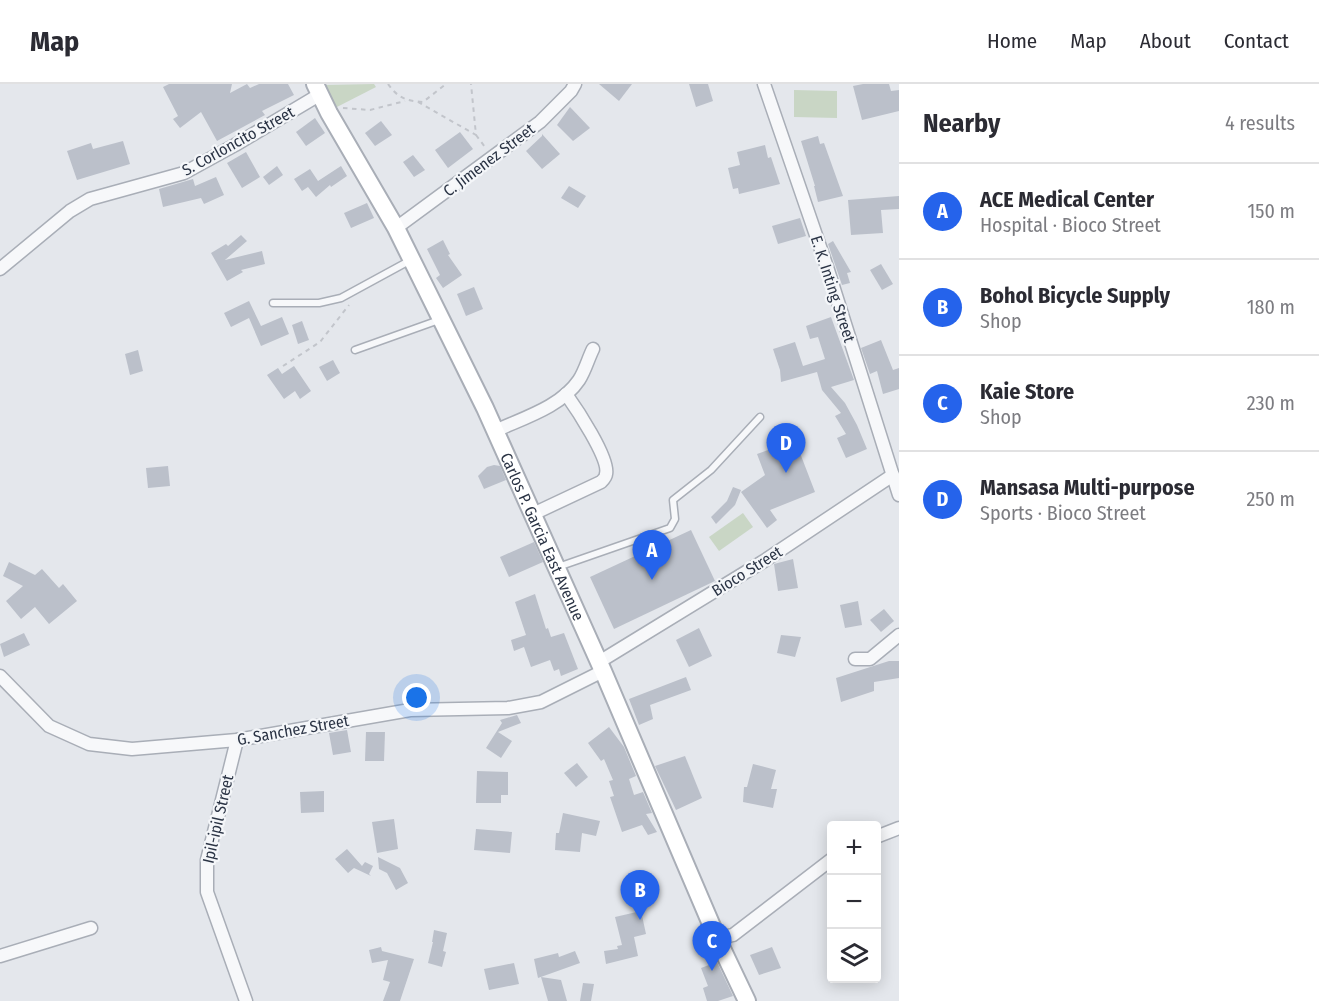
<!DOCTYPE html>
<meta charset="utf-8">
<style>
body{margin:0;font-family:"Fira Sans Condensed",sans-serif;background:#f2f2f3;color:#2b2b33}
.controls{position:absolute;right:18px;bottom:18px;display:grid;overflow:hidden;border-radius:6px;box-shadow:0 3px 15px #0003}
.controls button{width:54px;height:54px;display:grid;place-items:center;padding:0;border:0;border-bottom:2px solid #e1e1e2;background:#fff;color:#2b2b33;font:30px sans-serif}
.you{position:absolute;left:417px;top:614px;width:21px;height:21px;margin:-15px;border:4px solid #fff;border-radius:50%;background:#1a73e8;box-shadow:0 0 0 9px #1a73e833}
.badge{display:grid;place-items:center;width:39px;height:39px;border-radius:50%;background:#2563eb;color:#fff;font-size:20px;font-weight:700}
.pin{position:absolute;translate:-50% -50px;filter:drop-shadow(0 2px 3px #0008)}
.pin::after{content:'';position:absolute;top:32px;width:21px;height:18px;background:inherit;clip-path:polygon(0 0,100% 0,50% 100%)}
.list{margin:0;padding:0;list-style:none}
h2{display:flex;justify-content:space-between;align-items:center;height:78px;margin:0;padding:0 24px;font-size:26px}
h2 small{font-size:20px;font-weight:400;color:#7c7c81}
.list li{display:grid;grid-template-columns:39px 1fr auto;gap:18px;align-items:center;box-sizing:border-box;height:96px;padding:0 24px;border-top:2px solid #e1e1e2}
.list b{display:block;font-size:22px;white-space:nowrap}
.list p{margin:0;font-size:20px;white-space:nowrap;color:#7c7c81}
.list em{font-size:20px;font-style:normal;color:#7c7c81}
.icon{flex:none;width:33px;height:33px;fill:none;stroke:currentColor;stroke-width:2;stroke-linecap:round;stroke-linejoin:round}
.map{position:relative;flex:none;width:899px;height:917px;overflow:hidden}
header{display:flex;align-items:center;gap:36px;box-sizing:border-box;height:84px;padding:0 30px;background:#fff;border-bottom:2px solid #e1e1e2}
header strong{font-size:28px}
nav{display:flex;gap:33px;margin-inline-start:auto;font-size:21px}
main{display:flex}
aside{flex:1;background:#fff}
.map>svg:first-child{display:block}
.green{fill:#c9d6c5}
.building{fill:#bbc0ca}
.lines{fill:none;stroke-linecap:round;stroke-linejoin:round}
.service-casing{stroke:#a9aeb7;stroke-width:9}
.minor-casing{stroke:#a9aeb7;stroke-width:15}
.secondary-casing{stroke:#a9aeb7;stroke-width:20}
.path{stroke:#c2c5cb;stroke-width:2;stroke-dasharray:4.5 4.5;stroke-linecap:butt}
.service{stroke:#f7f8fa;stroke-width:6}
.minor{stroke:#f7f8fa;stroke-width:12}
.secondary{stroke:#fff;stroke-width:16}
.labels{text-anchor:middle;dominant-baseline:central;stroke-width:4.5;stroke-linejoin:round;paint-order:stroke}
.street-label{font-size:16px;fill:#2b3445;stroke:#f4f6f9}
</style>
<header>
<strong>Map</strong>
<nav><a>Home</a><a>Map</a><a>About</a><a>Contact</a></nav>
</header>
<main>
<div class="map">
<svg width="899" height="917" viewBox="0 0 899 917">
<rect width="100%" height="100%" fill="#e4e7ec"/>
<g class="green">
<path d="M374,0L376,3L335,24L323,1Z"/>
<path d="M794,6L837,7V34L794,33Z"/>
<path d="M743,429L753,443L719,467L709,453Z"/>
</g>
<g class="building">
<path d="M169,0H232L230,9L247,0L250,4L259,0H288L294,11L262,27L265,31L217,57L201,28L180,44L173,35L178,32L163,3Z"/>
<path d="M599,0H632L619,17Z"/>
<path d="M689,0H708L713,17L696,23Z"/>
<path d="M863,0H889L891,7L899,6V27L862,36L853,2Z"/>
<path d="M570,23L590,44L573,57L557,41Z"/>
<path d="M315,34L325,49L306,62L296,48Z"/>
<path d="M381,37L392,51L375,62L365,49Z"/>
<path d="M460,48L473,65L448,84L435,66Z"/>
<path d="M542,50L560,70L542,85L526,67L542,52Z"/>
<path d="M818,52L820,60L824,59L843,112L818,118L814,102H815L801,57Z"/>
<path d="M123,57L130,80L77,96L67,67L91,59L93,65Z"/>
<path d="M765,61L768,74L771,73L780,100L739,110L738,104L733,105L728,84L740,81L737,68Z"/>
<path d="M246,68L260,93L242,104L227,79Z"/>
<path d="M413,71L425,86L414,93L403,78Z"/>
<path d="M277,82L283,91L269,101L263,93Z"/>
<path d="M341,82L347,92L331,103L330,101L316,113L308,103L302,107L294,95L310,85L318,97Z"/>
<path d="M216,93L224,111L204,120L201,114L163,123L159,105L193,95L195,102Z"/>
<path d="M569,102L586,112L578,124L561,114Z"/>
<path d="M899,112V125L881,126L883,149L851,151L848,116Z"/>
<path d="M367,119L374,134L351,144L344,129Z"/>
<path d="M800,134L806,152L778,160L772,142Z"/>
<path d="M241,151L247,157L225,176L262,167L265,180L241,186L243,188L227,197L211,169L226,160L228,162Z"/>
<path d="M443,156L450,170L448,171L462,191L443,204L436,194L440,191L427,165Z"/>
<path d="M833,157L851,188L847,189L850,199L842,201L828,160Z"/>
<path d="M881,180L893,200L882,206L870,186Z"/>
<path d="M474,203L483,225L466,232L457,210Z"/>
<path d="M249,217L261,242L282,233L289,250L261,262L249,234L231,243L224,229Z"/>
<path d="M831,233L854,296L831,303L845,319L857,341L867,365L846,374L837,354L846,350L835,332L841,329L822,306L817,288L781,298L780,286L773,265L795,258L803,282L825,275L818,253L810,255L806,242Z"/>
<path d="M302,237L309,256L298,260L292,241Z"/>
<path d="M881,256L893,286L899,284V305L883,310L877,287L870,290L861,264Z"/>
<path d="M138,266L143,287L130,291L125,270Z"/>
<path d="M333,276L340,289L327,297L319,283Z"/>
<path d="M294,282L311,307L300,315L295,307L284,315L267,291L278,284L282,290Z"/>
<path d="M795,356L815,408L770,426L777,436L767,444L741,408L765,391L757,370Z"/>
<path d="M494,381L500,382L506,396L484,405L478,392L487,383Z"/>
<path d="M168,382L170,402L148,404L146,384Z"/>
<path d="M733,403L741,406L735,421L716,440L711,433L727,417Z"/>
<path d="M691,446L715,497L614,545L590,493Z"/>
<path d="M534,458L543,478L509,493L500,473Z"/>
<path d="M793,475L798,504L778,507L774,480Z"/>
<path d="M9,478L35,491L42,485L59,504L63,500L77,517L49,540L35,523L21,535L6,517L23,502L3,492Z"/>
<path d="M535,510L546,545L548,544L551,553L564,549L578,585L561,592L559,585L554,587L550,576L531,583L524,563L514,567L511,556L526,551L515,518Z"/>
<path d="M858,517L862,541L845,544L840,521Z"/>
<path d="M884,525L894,537L881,548L870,536Z"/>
<path d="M699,544L712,572L689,583L676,556Z"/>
<path d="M24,549L30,561L4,573L0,560Z"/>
<path d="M781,551L801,553L795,573L777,569Z"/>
<path d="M889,577H899V594L874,598V607L841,618L836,594Z"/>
<path d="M686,593L691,606L650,621L653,635L639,641L629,615Z"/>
<path d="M517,631L521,639L498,648L512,657L501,674L486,664L502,639L500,636Z"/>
<path d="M609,643L624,663L636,692L629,695L634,711L643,708L652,729L646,730L657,748L648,751L642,741L622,748L610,713L614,712L609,697L613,696L604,675L601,677L588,659Z"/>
<path d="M347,646L351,668L333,671L329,649Z"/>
<path d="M366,648H385L384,677H365Z"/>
<path d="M685,672L702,714L676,726L655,682Z"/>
<path d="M577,679L588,693L576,703L564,689Z"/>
<path d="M753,680L776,686L771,705H777L773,724L743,718L744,703H747Z"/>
<path d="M477,687L508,688V711H501V719H476Z"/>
<path d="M324,707V728L301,729L300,708Z"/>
<path d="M563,729L600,737L596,752L582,749L580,768L555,766L556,749H559Z"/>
<path d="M394,735L398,765L377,769L372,738Z"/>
<path d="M476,745L512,748L510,769L474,766Z"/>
<path d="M347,765L362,782L365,778L373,782L369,790L371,792L354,784L348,789L335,775Z"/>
<path d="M378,773L400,784L408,799L396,806L387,789L379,785Z"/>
<path d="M641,827L646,850L634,853L638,872L606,880L604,867L618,865L617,862L622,861L615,833Z"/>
<path d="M434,846L447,849L443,867L446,868L442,883L428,879L433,858H432Z"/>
<path d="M381,863L382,867L414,875L400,917H383L390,898L383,896L388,876L372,879L369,866Z"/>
<path d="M772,863L781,884L759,891L750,871Z"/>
<path d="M575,867L580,879L538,894L534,875L558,869L559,873Z"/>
<path d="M717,878L733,912L718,917H707L703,904L708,902L701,884Z"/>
<path d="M514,879L519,900L489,906L484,885Z"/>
<path d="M541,893L561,896L567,917H548Z"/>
<path d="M583,899L594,900L591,917H580Z"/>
</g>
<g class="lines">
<g class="service-casing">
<g id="service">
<path d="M273,219H319L341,214L409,177"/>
<path d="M355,266L439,236"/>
<path d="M558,483L670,444L675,435L673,416L711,386L760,333"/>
</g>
</g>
<g class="minor-casing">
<g id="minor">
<path d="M764,0L828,186L899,411"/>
<path d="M396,144L540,38L571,7L575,0"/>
<path d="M0,185L70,127L90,115L184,89L235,61L319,11"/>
<path d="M495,347C523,334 561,323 579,296C585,287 588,275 593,265"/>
<path d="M533,430L601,398C603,396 606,393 606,390C610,375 576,324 566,310"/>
<path d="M855,575H870L899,551"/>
<path d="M599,578L764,477L893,391"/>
<path d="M0,592L49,642L89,660L132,665L237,656L410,626L508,624L541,618L603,587"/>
<path d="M237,656L207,776V808L246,917"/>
<path d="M876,753L899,744"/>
<path d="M717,854L733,851L832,775"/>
<path d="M0,872L91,844"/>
</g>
</g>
<g class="secondary-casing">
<g id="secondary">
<path id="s1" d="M315,0L329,29L396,144L485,324L603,587L717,854L747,917"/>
</g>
</g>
<g class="path">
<path d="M388,0C398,14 406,17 423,18L446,0"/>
<path d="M418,18L476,51L471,0"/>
<path d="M343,24L370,26L405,17"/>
<path d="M476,51L485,63"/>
<path d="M283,282L320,258L349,221"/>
</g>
<use href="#service" class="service"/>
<use href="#minor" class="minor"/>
<use href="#secondary" class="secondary"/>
</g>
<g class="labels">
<g class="street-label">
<text transform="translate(238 57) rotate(-29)">S. Corloncito Street</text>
<text transform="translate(489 76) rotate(-37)">C. Jimenez Street</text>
<text transform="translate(833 205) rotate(72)">E. K. Inting Street</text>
<text stroke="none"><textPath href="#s1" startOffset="507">Carlos P. Garcia East Avenue</textPath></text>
<text transform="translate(747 487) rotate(-32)">Bioco Street</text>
<text transform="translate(293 646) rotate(-10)">G. Sanchez Street</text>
<text transform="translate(218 735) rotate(-77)">Ipil-ipil Street</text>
</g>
</g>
</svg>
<div class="controls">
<button>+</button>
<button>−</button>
<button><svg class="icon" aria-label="layers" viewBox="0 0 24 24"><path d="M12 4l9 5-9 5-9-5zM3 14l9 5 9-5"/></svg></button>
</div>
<div class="you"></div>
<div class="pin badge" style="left:652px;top:496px">A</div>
<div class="pin badge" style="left:640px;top:836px">B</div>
<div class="pin badge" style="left:712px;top:887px">C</div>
<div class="pin badge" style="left:786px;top:389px">D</div>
</div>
<aside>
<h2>Nearby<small>4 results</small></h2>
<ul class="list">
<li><span class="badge">A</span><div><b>ACE Medical Center</b><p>Hospital · Bioco Street</p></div><em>150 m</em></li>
<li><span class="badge">B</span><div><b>Bohol Bicycle Supply</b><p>Shop</p></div><em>180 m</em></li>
<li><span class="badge">C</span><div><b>Kaie Store</b><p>Shop</p></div><em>230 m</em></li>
<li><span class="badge">D</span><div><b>Mansasa Multi-purpose</b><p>Sports · Bioco Street</p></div><em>250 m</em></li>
</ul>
</aside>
</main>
